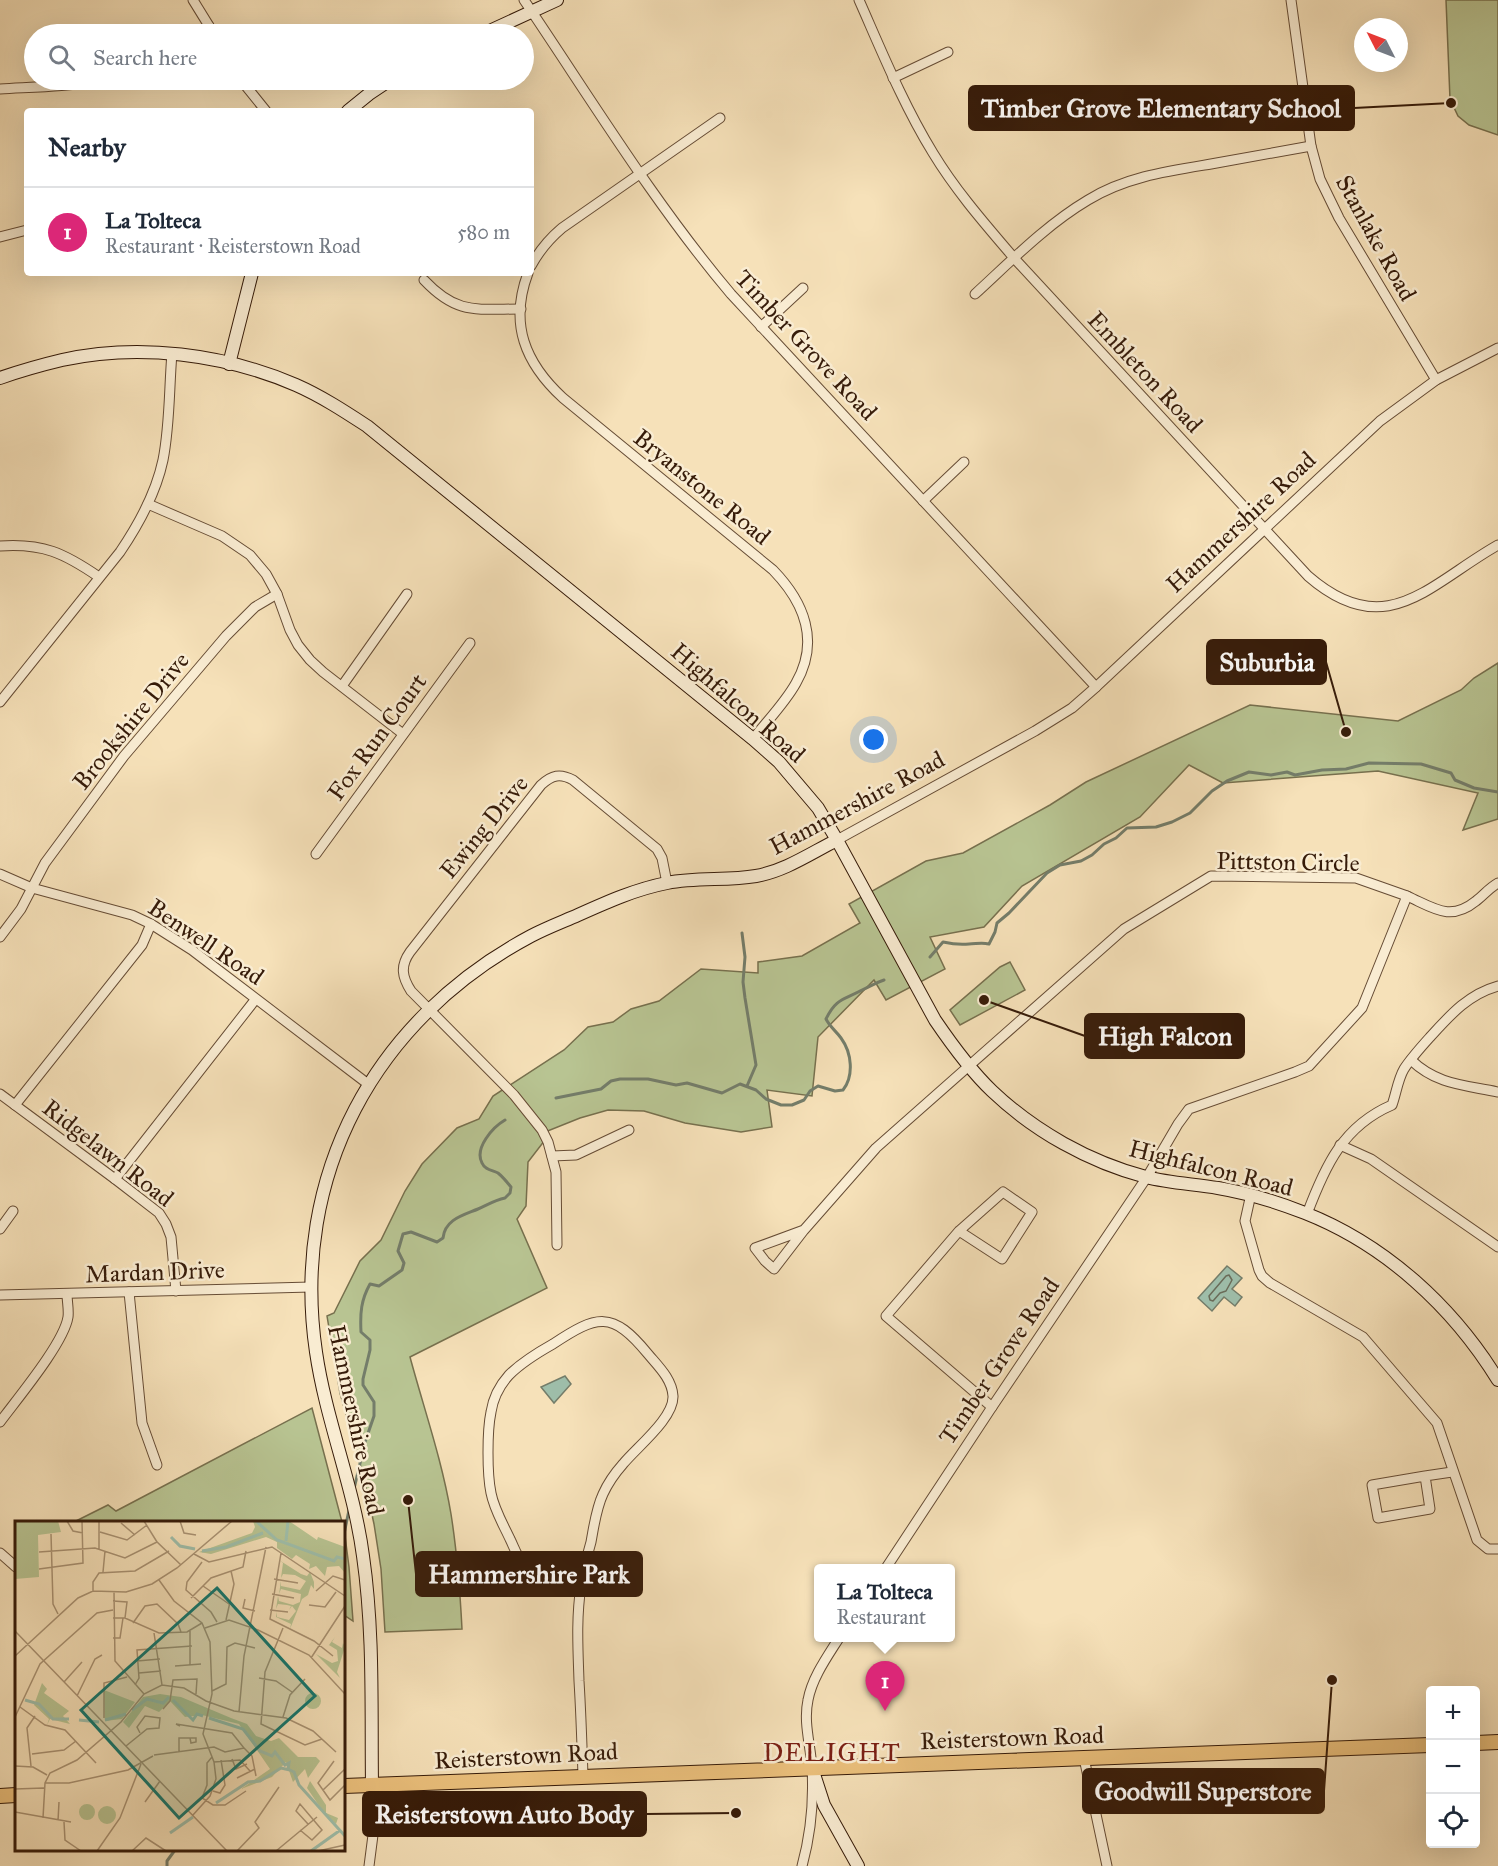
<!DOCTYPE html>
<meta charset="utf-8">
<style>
body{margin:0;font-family:"IM FELL Great Primer",serif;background:#f6f6f7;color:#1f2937}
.controls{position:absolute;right:18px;bottom:18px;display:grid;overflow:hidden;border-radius:6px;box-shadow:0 6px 24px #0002}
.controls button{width:54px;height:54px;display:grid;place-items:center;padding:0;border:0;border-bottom:2px solid #e0e1e3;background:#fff;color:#1f2937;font:30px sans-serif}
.compass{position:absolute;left:1354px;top:18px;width:54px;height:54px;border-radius:50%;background:#fff;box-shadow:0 6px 24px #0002;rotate:312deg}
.you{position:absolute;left:874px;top:740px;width:21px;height:21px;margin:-15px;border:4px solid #fff;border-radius:50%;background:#1a73e8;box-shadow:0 0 0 9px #1a73e833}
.badge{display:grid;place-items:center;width:39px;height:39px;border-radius:50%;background:#db2777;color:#fff;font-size:20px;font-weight:700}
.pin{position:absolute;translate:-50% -50px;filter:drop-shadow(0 2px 3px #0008)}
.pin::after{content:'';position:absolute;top:32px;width:21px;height:18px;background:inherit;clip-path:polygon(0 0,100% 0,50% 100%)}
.popup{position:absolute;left:814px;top:1564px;width:141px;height:78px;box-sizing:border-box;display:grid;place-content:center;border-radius:6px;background:#fff;filter:drop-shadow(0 2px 4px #0005);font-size:20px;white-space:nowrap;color:#747a83}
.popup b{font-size:22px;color:#1f2937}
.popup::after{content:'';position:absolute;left:50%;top:100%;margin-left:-12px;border:12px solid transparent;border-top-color:#fff}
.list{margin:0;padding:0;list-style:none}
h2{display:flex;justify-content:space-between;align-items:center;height:78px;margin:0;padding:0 24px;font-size:26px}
h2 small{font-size:20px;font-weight:400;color:#747a83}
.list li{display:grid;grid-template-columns:39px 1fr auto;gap:18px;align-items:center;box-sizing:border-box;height:90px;padding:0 24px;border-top:2px solid #e0e1e3}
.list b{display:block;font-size:22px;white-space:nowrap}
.list p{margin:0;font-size:20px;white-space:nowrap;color:#747a83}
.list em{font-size:20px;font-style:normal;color:#747a83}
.icon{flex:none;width:33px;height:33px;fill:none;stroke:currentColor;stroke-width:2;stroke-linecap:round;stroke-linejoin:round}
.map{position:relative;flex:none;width:1498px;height:1866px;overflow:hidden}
.search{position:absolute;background:#fff;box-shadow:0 6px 24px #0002;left:24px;top:24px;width:510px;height:66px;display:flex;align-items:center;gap:15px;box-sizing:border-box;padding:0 21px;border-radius:33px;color:#747a83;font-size:22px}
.panel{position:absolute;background:#fff;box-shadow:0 6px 24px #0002;left:24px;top:108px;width:510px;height:168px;border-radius:6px}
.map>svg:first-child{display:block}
.green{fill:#b8c492;stroke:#77704e;stroke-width:1.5}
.water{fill:#9ebeaa;stroke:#747d6a;stroke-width:1.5}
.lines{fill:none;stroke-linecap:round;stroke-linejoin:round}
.shore{stroke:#6a6c5a;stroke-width:1.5}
.stream{stroke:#747d6a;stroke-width:3}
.street-casing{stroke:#664c35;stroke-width:11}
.secondary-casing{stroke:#361b09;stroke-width:14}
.primary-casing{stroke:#361b09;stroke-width:16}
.street{stroke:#f9ecd2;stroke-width:9}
.secondary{stroke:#f9ecd2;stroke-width:12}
.primary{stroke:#ebc07c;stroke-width:14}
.labels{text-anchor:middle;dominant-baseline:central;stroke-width:5;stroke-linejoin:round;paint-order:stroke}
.street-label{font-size:24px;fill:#361b09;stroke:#f9ecd2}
.neighbourhood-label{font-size:26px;letter-spacing:1.5px;fill:#7a1f14;stroke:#f9ecd2}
.inset-river{fill:none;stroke:#9ebeaa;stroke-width:3}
.inset-road{fill:none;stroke:#a99273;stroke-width:1.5}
.view{fill:#0f766e;fill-opacity:0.15;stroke:#0f766e;stroke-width:3}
.inset-edge{fill:none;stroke:#361b09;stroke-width:3}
.leader{fill:none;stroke:#361b09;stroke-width:2}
.callout-dot{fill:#361b09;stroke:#f9ecd2;stroke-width:2}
.callout{fill:#361b09;stroke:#361b09;stroke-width:2}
.callout-label{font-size:26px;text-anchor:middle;font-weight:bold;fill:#fff}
</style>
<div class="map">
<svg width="1498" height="1866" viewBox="0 0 1498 1866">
<rect width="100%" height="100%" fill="#f6e1b9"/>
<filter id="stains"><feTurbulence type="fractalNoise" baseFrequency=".00333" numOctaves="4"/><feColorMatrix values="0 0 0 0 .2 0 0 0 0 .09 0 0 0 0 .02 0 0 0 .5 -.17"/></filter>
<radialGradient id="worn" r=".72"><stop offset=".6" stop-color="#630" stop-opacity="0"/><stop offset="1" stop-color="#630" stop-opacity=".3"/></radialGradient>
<g class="green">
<path d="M1446,0H1498V135L1469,125L1458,116L1450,99Z"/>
<path d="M1498,663V819L1463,830L1478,793L1378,771L1223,783L1189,765L1140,817L1022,886L984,927L930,937L945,969L886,1000L874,980L818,1037L812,1096L767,1090L772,1127L741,1132L685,1123L644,1111L608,1110L580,1118L545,1132V1140L528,1162L526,1206L517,1219L547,1288L410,1357C424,1409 442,1460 451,1514C457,1552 460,1590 462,1629L385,1632L381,1569L374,1524L364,1478L340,1393L327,1316L334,1313L360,1261L381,1240L405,1191L422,1164L457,1128L479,1119L493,1096L564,1050L588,1027L613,1022L631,1009L659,1001L701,969L758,973V962L802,956L860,923L849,904L926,861L963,853L1050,805L1086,782L1250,705L1398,721L1461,690L1474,678Z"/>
<path d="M1010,962L1025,990L960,1025L950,1010L1000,967Z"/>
<path d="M312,1408L342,1522H74L108,1505L116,1511Z"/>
<path d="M344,1528L349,1567L353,1621L344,1615Z"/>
</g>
<g class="water">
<path d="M1227,1266L1242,1278L1232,1289L1242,1297L1235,1306L1224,1297L1212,1311L1198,1298Z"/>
<path d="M565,1376L571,1384L554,1403L541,1387Z"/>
</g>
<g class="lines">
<path class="shore" d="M1229,1275L1232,1280L1226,1291L1220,1293L1213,1301L1210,1300L1209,1296L1226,1276Z"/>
<g class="stream">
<path d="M742,933L745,957L743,982L745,998L756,1065L747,1086"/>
<path d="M930,957L943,942C952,944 960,945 969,944C976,944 981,942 989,944L995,932L997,923L1009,913L1047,873L1060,865L1081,861L1092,855L1104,844L1116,838L1127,828L1156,827L1172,822L1190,813L1212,791L1227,781L1249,772L1271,775L1287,772L1295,775L1322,770L1346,769L1369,763L1421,764L1451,773L1455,780L1474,788L1498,792"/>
<path d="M556,1098L601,1089L611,1081L620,1079H648L676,1085L687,1083L722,1093L740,1084L756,1090L766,1099L781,1105H792L804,1100L810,1091L818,1086L835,1091L843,1090C854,1076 852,1053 841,1038C836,1031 830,1027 826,1019C836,998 844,1000 862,990C871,986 875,983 884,980"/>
<path d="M354,1489L365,1442L374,1416V1402L363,1385V1379L370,1350V1340L361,1332C360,1313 361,1300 370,1284L379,1286L402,1270L404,1263L398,1251L403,1234L411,1232L437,1242L443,1238C445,1219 464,1215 478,1209C487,1205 495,1200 505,1198L510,1193L511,1187C507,1182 503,1177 498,1173C492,1170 485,1170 482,1163C474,1148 493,1127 505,1120"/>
<path d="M344,1534L349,1510"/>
<path d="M167,1866V1861L175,1850"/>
</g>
<g class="street-casing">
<g id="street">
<path d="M193,0L214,34"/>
<path d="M524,0C591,99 654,203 731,294L1096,687"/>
<path d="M859,0C882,52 903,104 933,153C956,191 985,224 1014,258L1308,576C1386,644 1429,584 1498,545"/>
<path d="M1291,0L1311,146L1320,179L1339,218L1436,380"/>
<path d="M194,34L209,26"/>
<path d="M893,78L948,52"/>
<path d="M241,80L266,111"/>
<path d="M0,89C33,87 67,87 100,80"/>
<path d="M0,237L27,230"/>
<path d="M531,266C539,251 549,239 562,228L720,118"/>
<path d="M528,273C509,324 525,363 563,398L773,570C804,602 820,641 796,683C785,703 767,721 753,739"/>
<path d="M424,280C457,315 476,309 521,309"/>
<path d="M975,294C1011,261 1046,225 1088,200C1125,177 1168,171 1211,164C1244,158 1277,152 1311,146"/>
<path d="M761,327L803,288"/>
<path d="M923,501L964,462"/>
<path d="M148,504L222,536L250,555L266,574L277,594L290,630L298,645L310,660L323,672L403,734"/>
<path d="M0,546C43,543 64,553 99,577"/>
<path d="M342,686L407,594"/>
<path d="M0,702L120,552C139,524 156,493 163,460C170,425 169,388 172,353"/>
<path d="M837,840L1035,731L1072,708L1096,687L1380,421L1436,380L1498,348"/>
<path d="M316,854L470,643"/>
<path d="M0,874L32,888L132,915L151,924L192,950L368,1084"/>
<path d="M1407,896C1434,908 1450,922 1476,901C1484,895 1489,888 1498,883"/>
<path d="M0,937L21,909L45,863L124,756L226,636L255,607L277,594"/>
<path d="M1411,1060C1437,1085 1465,1085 1498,1092"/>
<path d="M0,1094L115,1179L159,1213L166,1224L171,1237L176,1291"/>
<path d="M15,1105L142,945L151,924"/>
<path d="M1340,1145L1371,1159L1498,1247"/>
<path d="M552,1156L576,1155L629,1130"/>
<path d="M115,1179L255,1000"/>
<path d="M1251,1194L1245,1221L1259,1270L1262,1276L1270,1283L1363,1337L1437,1423L1477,1540L1488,1549H1498"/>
<path d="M1307,1214C1325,1166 1343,1126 1392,1105C1396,1094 1398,1079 1404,1069C1411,1058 1422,1046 1431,1036C1451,1014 1469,994 1498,986"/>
<path d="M0,1229L13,1211"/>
<path d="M804,1230L774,1269L765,1261L755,1248L804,1230L876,1148L1124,929L1211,876L1356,878L1407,896L1362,1008L1309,1066L1295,1072L1189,1109L1178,1124L1147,1177L992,1407L886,1568"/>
<path d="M959,1231L1002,1259L1032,1212L1003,1192L959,1231L886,1316L992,1407"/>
<path d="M557,1245L556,1172L548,1142L542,1130L514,1095L411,991C402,977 400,966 410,952L541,785C552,775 560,773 573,780L657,849L662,858L667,883"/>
<path d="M129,1292L142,1423L157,1465"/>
<path d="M0,1295L311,1287"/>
<path d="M0,1422C17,1399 64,1343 68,1317C69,1310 67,1301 67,1294"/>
<path d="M1425,1476L1372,1485L1378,1518L1430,1509L1425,1476L1452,1472"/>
<path d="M0,1553L16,1567"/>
<path d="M581,1585C559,1581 539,1579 523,1563C517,1557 514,1547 510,1539C503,1524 494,1509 491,1493C487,1474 487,1431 491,1412C493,1399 500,1385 509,1375C522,1362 537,1353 553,1344C597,1315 612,1310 648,1354C658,1366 672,1379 673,1396C674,1418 637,1447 623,1464C615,1473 608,1483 603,1494C596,1509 594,1526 591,1542C587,1556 583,1571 581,1586C576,1618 578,1650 579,1681C581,1713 582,1745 583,1776"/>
<path d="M1084,1758L1107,1866"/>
<path d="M369,1866L373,1835L372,1785"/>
<path d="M802,1866C811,1833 814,1803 812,1769C811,1746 803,1723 808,1700C812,1678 827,1657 839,1638"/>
</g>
</g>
<g class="secondary-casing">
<g id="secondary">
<path d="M483,34L557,0"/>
<path d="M348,111L369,94L390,80"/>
<path d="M229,364L252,273"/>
<path d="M0,378C20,371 41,365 62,360C139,343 224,354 296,385C321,396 344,411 367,426L753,739L779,762L818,808L837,840L935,1020C952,1045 970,1070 992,1091C1034,1131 1089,1162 1146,1177C1169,1183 1194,1184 1218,1188C1248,1193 1277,1202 1305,1213C1386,1245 1453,1307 1498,1380"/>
<path d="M812,1768L824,1805L858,1866"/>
<path d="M372,1785C371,1709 374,1632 363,1556C354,1487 326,1421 316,1352C290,1175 375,1019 531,936C546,928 562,922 578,915C607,902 636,889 667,883C697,877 727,881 756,876C785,871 811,853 837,840"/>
</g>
</g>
<g class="primary-casing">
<g id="primary">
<path d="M1476,1743L1498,1742"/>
<path d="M344,1786L1430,1745"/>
<path d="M0,1796L16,1795"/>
</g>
</g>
<use href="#street" class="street"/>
<use href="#secondary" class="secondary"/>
<use href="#primary" class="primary"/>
</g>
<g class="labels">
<g class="street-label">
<text transform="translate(1376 238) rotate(61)">Stanlake Road</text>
<text transform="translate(806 345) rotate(47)">Timber Grove Road</text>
<text transform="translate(1145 372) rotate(47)">Embleton Road</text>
<text transform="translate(702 487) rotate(39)">Bryanstone Road</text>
<text transform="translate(1241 522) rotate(-43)">Hammershire Road</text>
<text transform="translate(738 703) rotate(41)">Highfalcon Road</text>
<text transform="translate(131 721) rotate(-51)">Brookshire Drive</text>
<text transform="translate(377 737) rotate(-54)">Fox Run Court</text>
<text transform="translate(857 803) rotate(-28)">Hammershire Road</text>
<text transform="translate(484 827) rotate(-51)">Ewing Drive</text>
<text transform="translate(1288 862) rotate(1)">Pittston Circle</text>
<text transform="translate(206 942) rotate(34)">Benwell Road</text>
<text transform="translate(108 1153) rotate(38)">Ridgelawn Road</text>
<text transform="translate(1211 1168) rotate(14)">Highfalcon Road</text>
<text transform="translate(155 1272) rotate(-2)">Mardan Drive</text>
<text transform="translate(999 1361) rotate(-56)">Timber Grove Road</text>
<text transform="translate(356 1420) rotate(78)">Hammershire Road</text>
<text transform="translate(1012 1738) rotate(-2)">Reisterstown Road</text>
<text transform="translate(526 1756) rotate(-3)">Reisterstown Road</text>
</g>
<g class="neighbourhood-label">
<text x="832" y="1752">DELIGHT</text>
</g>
</g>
<g transform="translate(15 1521)">
<rect width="330" height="330" fill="#f6e1b9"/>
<path d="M0,0H43L46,11L23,14L24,56L0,58ZM238,0H274L302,19L303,16L330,26V52L324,45L312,46L310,55L301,45L294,48L295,43L281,34L277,38L262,27V21L251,16L196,33L184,31L237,12L240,6ZM264,39L286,53L292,55L295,51L299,61V68L296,64L293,74L287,78L275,108L276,103L261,96V91L262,96L274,99L281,90L277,85L274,89L276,85L272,84L263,83L261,88L263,75L264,80L278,84L285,81L286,73L266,68L264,73L266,60V65L285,69L291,60L280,54L268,53L266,57L268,42ZM320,116L317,121L327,127L328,122L330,126L322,151L325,157L301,133L317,142L323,140L322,129L314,124L311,128ZM27,162L32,168L29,172L54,190L48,195L55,203L35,198L32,204L34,198L19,184ZM89,169L120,181L107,198L90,200ZM290 180a8 8 0 1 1 16 0a8 8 0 1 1-16 0ZM145,173L166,176L216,197L232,203L241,215L256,220L264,217L283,236H301L305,240L293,257L290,248L278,261L271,241L257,256L226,268L255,248L224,203L187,194L170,196L155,180L144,191L130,185L114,207L108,201L128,176ZM295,260L311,284V292L323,297L321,303L307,289L292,267ZM64 291a8 8 0 1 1 16 0a8 8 0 1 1-16 0ZM83 294a9 9 0 1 1 18 0a9 9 0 1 1-18 0Z" fill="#b8c492"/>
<path class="inset-river" d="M241,0L262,19L319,40L322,36L330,38M156,16L165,25L180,28M271,20L273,0M187,30L211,26L248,12M10,179L24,183L38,198H54M158,179L178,199L182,193L188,195M117,189L132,178L148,182L154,176M194,197L228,208L245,230L257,235L260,231L270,244L274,242L273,248L279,251L284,264L330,315M64,199L84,201M90,199L111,193M201,282L233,261L245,260L266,247L275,249M155,312L178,296M296,330L324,310"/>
<path class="inset-road" d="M52,0L58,10L68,12M129,0L142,21M165,0L169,12L181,14M106,2L120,14M85,11L112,19L132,4M36,13L38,83L43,93M84,28V0M24,31L80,27L110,37L142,21L166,44M266,32L255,98L299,120L318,135M179,33L194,41L257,26L330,75M187,41L172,61L171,69L196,91L202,101M24,48L68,42L67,0M88,51L90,30M259,58L283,62M144,59L159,80L187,102L195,121L197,173L188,213L199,241L201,258L195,275L178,294M188,65L214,83M78,70V61L84,52L120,50L154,30M301,70L318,55L330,59M99,71L100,140L129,173M257,73L279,77M176,77L196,57L228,46L231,30M230,78L228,87L240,90M98,80L112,81L110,97M294,84L310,86L321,71M255,89L273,91M98,97H110L144,112L172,111L187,102M211,99L219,63L216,50M118,102L130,85L142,83L163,103L166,111M190,107L214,99L243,109L294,134L330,173M268,107L250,151L246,203L290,224L307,218M0,110L212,330M139,112L147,164M98,117H105L108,97M0,135L63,77L78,70L111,71L137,63L162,47L217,0M296,137L330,85M122,140L145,138M175,144V110M160,145L186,143M124,152L146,150M244,157L261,160L277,171M49,161L67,141M120,164L124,157L122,129L177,125M197,170L211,163L212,126L220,122L240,127M62,175L80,138L87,134M5,186L30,204L50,209L81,242M148,188L155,180L158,159L182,158L181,173M224,191L229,135L251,26M0,196L25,143L82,92L98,89M268,196L275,174L290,158M89,197V162L112,156M111,225L132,208L144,207L145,197L130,195L122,206L125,212M229,227L237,235L241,255M164,231V217H181V221L176,222L175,217M17,233L49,229L61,220M139,234L199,226L210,231L229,227L217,212L161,203L165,205M197,236L192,242V264L187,277L198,284H210L231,270M217,238L221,248L232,243M319,240L303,262L315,279L330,264M199,241L225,239L235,250M0,245L18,246L32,254M16,245L12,207L20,195M222,257L240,248M30,262H54L113,249L138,235M0,268L29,267M308,269L330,248M198,270L205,272L210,264L206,239M130,281L145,260M0,291L56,301M28,297L30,262L35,252L62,239L106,201L129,173L147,164L169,167L191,180L219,190L271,197L298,210L321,231M43,300L44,281M49,301L50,319L66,330M285,309L297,319L307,309L285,283L281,290L293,303M82,330L105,297L126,243M117,330L131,317L151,330M222,330L244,307L240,301L264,266M261,330L302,296M303,330L330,324"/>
<path class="view" d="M202,67L300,175L164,297L66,189Z"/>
<rect width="330" height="330" class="inset-edge"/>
</g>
<path class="leader" d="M1451 103L1354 108M1346 732L1326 662M984 1000L1085 1036M408 1500L416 1574M1332 1680L1324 1791M736 1813L646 1814"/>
<g class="callout-dot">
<circle cx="1451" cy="103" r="6"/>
<circle cx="1346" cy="732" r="6"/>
<circle cx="984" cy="1000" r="6"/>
<circle cx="408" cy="1500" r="6"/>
<circle cx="1332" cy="1680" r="6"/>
<circle cx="736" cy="1813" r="6"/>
</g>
<g class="callout">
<rect x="969" y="86" width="385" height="44" rx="6"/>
<rect x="1207" y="640" width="119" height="44" rx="6"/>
<rect x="1085" y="1014" width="159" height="44" rx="6"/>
<rect x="416" y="1552" width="226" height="44" rx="6"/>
<rect x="1083" y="1769" width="241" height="44" rx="6"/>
<rect x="363" y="1792" width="283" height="44" rx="6"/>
</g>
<g class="callout-label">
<text x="1161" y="117">Timber Grove Elementary School</text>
<text x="1267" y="671">Suburbia</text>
<text x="1165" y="1045">High Falcon</text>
<text x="529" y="1583">Hammershire Park</text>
<text x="1203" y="1800">Goodwill Superstore</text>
<text x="504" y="1823">Reisterstown Auto Body</text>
</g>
<rect width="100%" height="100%" filter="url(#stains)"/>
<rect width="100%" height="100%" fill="url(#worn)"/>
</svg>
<div class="controls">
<button>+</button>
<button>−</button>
<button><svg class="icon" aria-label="locate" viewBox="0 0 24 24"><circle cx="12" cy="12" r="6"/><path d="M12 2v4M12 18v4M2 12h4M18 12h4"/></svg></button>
</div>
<svg class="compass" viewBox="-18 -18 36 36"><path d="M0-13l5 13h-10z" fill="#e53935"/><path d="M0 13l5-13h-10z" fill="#747a83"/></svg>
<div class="you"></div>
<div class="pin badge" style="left:885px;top:1711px">1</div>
<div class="popup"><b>La Tolteca</b>Restaurant</div>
<div class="search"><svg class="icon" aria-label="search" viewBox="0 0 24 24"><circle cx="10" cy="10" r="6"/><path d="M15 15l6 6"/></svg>Search here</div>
<section class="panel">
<h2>Nearby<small></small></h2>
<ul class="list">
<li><span class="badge">1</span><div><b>La Tolteca</b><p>Restaurant · Reisterstown Road</p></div><em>580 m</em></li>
</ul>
</section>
</div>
